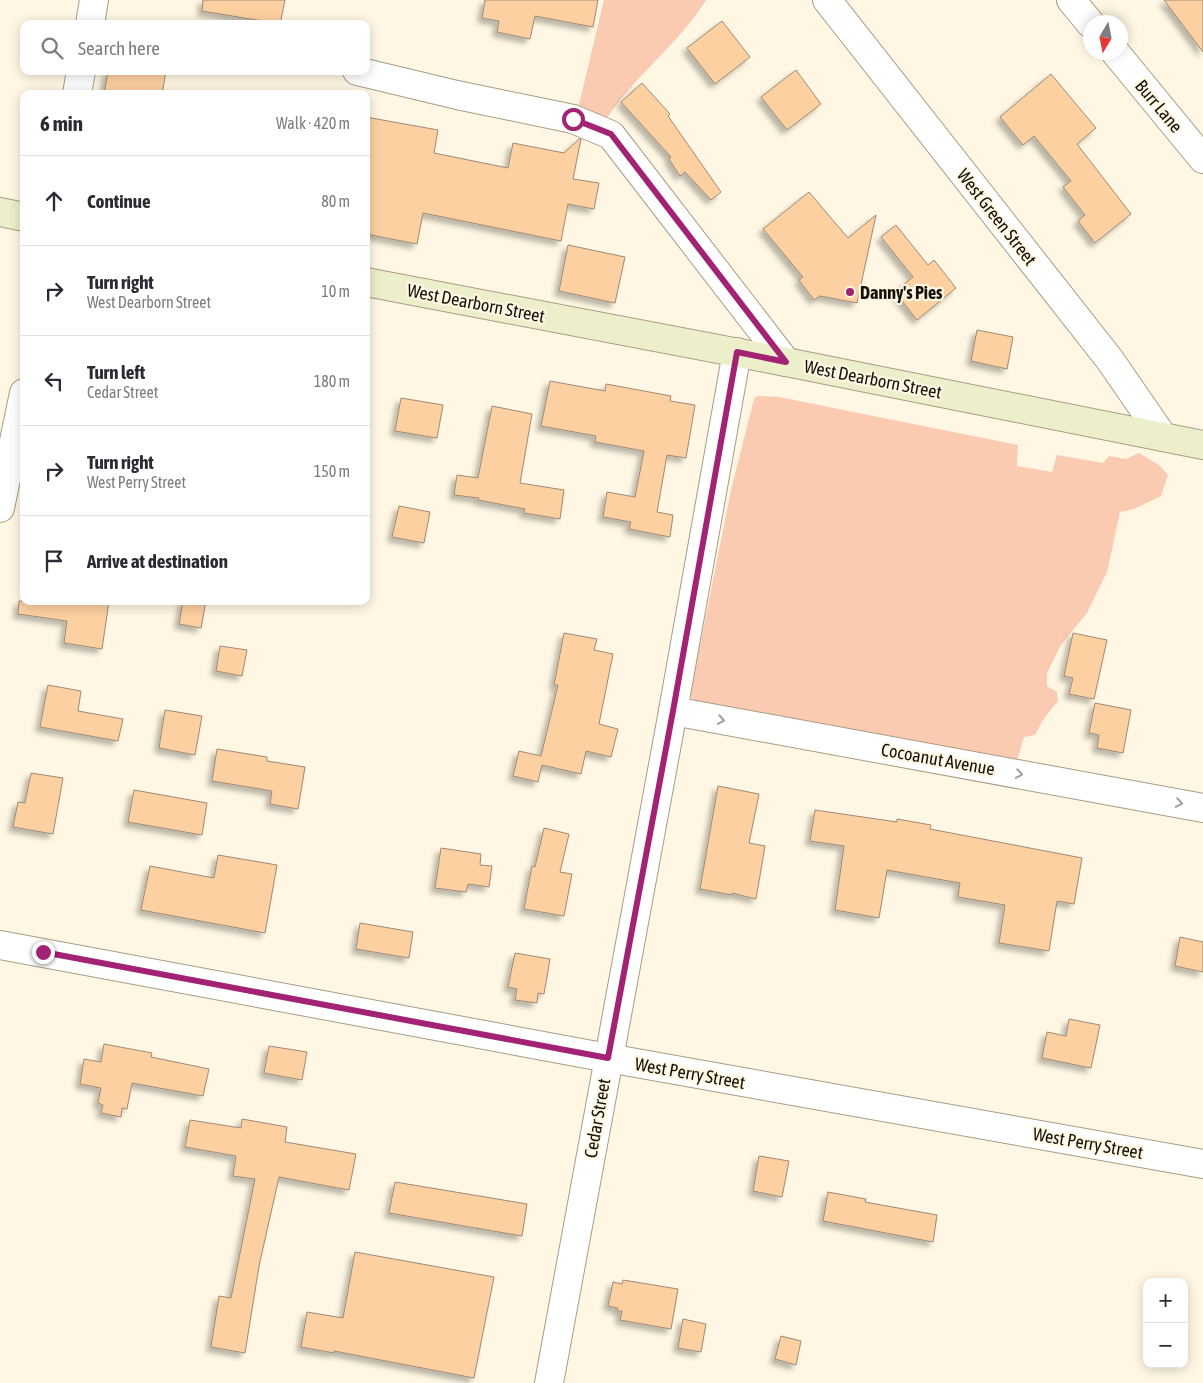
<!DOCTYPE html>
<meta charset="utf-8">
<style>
body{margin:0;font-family:"Asap Condensed",sans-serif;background:#f7f7f7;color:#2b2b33}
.controls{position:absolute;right:15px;bottom:15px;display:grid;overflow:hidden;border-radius:10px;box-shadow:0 2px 12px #0003}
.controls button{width:45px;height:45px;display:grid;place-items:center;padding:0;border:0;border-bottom:1px solid #e1e1e2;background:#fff;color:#2b2b33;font:25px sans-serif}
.compass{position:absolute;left:1083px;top:15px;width:45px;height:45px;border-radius:50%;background:#fff;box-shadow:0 2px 12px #0003;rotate:190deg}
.stop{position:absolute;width:15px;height:15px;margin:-11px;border:4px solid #a22274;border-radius:50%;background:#fff}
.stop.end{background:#a22274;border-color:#fff;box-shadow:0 1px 5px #0008}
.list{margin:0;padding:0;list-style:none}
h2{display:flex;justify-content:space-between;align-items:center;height:65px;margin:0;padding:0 20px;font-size:21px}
h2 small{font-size:16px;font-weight:400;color:#7c7c81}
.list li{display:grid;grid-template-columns:32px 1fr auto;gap:15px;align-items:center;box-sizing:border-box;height:90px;padding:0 20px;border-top:1px solid #e1e1e2}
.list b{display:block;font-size:19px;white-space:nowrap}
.list p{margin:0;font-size:16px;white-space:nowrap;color:#7c7c81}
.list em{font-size:16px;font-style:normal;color:#7c7c81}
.icon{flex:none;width:28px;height:28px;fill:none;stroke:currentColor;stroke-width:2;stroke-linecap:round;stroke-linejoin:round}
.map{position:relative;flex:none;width:1203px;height:1383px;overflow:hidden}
.search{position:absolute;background:#fff;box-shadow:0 2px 12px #0003;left:20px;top:20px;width:350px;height:55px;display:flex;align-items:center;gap:12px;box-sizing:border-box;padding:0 18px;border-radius:10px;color:#7c7c81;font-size:19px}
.panel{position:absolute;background:#fff;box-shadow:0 2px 12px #0003;left:20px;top:90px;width:350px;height:515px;border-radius:10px}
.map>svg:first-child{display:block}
.green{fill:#facab1}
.building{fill:#fcd0a0;stroke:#9c8a77;filter:url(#shadow)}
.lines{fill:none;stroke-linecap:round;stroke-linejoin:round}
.street-casing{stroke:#a69d85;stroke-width:30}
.secondary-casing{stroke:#a69d85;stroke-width:30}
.street{stroke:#fff;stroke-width:28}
.secondary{stroke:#edeeca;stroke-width:28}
.oneway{stroke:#a1a09c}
.route{stroke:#a22274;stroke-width:6}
.poi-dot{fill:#a22274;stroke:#fff7e3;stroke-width:2}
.labels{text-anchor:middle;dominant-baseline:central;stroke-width:4.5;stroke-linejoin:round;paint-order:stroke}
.street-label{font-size:18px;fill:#141108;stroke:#fff7e3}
.poi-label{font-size:18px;font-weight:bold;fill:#141108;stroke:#fff7e3;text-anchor:start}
</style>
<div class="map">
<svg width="1203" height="1383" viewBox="0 0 1203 1383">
<defs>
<filter id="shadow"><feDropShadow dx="-4.5" dy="4.5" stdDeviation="2.5" flood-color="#0004"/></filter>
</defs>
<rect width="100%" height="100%" fill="#fff7e3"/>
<g class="green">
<path d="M604,0H706C678,45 634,76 605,121L577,113Z"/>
<path d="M757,396L779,397L1018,445L1017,466L1052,472L1057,455L1103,463L1109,456L1126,459L1139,453L1159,465L1168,475L1161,496L1134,509L1120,512L1107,572L1087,613L1061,645L1047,673V686L1057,692L1058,702C1048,711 1041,723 1035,735L1024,737L1015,768L696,705L690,695L731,490L754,399Z"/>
</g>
<g class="building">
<path d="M203,0H285L280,24L202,11Z"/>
<path d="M485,0H598L593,27L535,16L530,39L497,32L499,21L482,18Z"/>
<path d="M1164,0H1203V52Z"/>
<path d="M722,21L750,57L715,84L687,48Z"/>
<path d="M796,70L821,104L787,130L761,97Z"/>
<path d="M108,71H166L162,94H104Z"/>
<path d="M1051,74L1096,128L1077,144L1131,214L1095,243L1078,221L1085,215L1063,187L1071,181L1034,136L1023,145L1000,117Z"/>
<path d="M642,83L670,114L668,116L721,192L711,200L685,172L680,176L669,159L671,157L621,102Z"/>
<path d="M366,117L438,130L434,153L508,168L513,143L564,153L579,139H581L573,179L599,183L594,209L568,204L561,241L423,213L417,244L366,234Z"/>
<path d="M809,192L848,238L876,215L857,303L820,296L814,300L799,280L803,277L763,229Z"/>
<path d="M896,225L928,265L934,260L956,288L917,320L895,292L913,277L881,237Z"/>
<path d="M568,245L625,257L615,303L559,291Z"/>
<path d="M977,330L1013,337L1007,369L971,361Z"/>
<path d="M550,381L605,391L606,384L671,396L670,401L695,405L686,458L667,455L657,512L673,515L670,537L629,529L631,522L603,517L607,492L635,497L644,451L595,442L596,436L541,426Z"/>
<path d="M401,398L443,405L437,438L395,431Z"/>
<path d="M492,406L532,414L520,483L564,490L560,519L524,513L525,509L478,500L479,498L454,495L457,475L478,478Z"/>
<path d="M399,506L430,512L424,543L392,537Z"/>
<path d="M19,601H109L102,649L64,643L67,621L18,614Z"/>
<path d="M183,601H206L201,628L179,624Z"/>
<path d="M564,633L597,639L594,650L613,654L599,724L618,729L611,757L586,751L581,774L542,765L538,782L513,776L519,751L541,756L558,685H554Z"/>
<path d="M1073,633L1107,640L1094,699L1069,694L1073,678L1064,676Z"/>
<path d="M220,646L247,650L242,676L216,671Z"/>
<path d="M48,685L81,691L78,711L123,719L118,741L40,727Z"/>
<path d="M1095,703L1131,710L1123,753L1097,748L1099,735L1089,733Z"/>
<path d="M165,710L202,716L195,755L159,748Z"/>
<path d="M217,749L267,757V761L305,767L298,809L270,804L272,791L212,781Z"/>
<path d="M31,773L63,778L53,834L13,827L18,802L25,803Z"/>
<path d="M718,786L759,794L749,843L765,846L756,899L732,893V895L700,889Z"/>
<path d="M134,790L207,803L202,835L128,822Z"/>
<path d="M815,810L897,822V819L931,825L930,829L1082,858L1074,904L1057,901L1049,951L999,943L1005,905L958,897L960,883L887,870L879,918L835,910L844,846L810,841Z"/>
<path d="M544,828L569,834L560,872L572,874L564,916L524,909L532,866L535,867Z"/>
<path d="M441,848L481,854L480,865L492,866L489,887L468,884L466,892L435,888Z"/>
<path d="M218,855L277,865L265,933L141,910L150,866L214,878Z"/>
<path d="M360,923L413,932L409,958L356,949Z"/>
<path d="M1180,937L1203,942V972L1175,966Z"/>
<path d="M515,953L550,959L544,994L538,993L537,1003L515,1000L517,989L508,987Z"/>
<path d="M1069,1019L1100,1025L1091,1068L1042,1058L1047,1032L1066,1036Z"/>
<path d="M104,1044L152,1053L151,1057L209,1069L203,1096L132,1083L127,1109L122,1108L121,1117L101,1113L103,1105L98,1103L101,1088L80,1084L84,1059L101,1062Z"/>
<path d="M269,1046L307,1052L302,1080L264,1073Z"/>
<path d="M242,1119L287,1127L285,1142L356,1154L349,1190L279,1177L259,1266L245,1353L211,1347L219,1296L231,1298L255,1179L233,1176L236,1156L185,1147L190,1120L241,1128Z"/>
<path d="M759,1156L789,1161L782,1197L753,1191Z"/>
<path d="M395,1182L527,1204L522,1236L389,1213Z"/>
<path d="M828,1192L866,1199L865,1202L937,1215L933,1242L823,1221Z"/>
<path d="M355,1252L494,1277L474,1378L334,1351V1353L301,1347L307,1312L343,1318Z"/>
<path d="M623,1280L678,1289L671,1329L620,1320L622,1311H617L618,1308L608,1306L613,1282L622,1284Z"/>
<path d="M683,1319L706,1324L701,1352L678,1348Z"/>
<path d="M781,1336L801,1341L796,1365L775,1359Z"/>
</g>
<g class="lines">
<g class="street-casing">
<g id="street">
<path d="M827,0L1110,360L1163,437"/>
<path d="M1071,0L1090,23"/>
<path d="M90,24L94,0"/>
<path d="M1115,52L1203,159"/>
<path d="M357,71L457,95L573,119L611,135L786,362"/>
<path d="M77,94L81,71"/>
<path d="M0,508L24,393"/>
<path d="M673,711L1203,808"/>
<path d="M0,945L608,1058L1203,1164"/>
<path d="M549,1383L673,711L737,352"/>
</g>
</g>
<g class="secondary-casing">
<g id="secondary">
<path d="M0,212L24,217"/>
<path d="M366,282L786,362L1203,445"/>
</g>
</g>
<use href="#street" class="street"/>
<use href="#secondary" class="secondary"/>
</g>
<defs><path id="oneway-chevron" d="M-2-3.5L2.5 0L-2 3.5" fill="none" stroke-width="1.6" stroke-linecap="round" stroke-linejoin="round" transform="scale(1.25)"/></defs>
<g class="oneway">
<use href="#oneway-chevron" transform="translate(721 720) rotate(10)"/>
<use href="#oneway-chevron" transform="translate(1019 774) rotate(10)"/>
<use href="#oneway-chevron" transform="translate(1179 803) rotate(10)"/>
</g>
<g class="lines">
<path class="route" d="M43,952L608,1058L673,711L737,352L786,362L611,134L573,119"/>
</g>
<circle class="poi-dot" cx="850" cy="292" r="5"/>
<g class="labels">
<g class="street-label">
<text transform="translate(1159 106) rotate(50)">Burr Lane</text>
<text transform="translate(997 217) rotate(52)">West Green Street</text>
<text transform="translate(476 303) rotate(11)">West Dearborn Street</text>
<text transform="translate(873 379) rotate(11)">West Dearborn Street</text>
<text transform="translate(938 759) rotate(10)">Cocoanut Avenue</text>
<text transform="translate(690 1073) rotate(10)">West Perry Street</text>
<text transform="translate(597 1118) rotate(-80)">Cedar Street</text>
<text transform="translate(1088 1143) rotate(10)">West Perry Street</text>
</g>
<g class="poi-label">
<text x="860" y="292">Danny's Pies</text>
</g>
</g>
</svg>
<div class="controls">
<button>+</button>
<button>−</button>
</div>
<svg class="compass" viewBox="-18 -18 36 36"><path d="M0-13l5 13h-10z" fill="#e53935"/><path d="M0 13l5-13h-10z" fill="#7c7c81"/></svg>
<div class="stop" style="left:573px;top:119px"></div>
<div class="stop end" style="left:43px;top:952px"></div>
<div class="search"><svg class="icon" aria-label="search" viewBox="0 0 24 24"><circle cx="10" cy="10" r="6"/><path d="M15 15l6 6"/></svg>Search here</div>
<section class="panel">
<h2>6 min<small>Walk · 420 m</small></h2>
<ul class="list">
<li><svg class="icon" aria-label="ahead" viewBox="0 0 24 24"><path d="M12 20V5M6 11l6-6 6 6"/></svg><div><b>Continue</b></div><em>80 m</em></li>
<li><svg class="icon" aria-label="right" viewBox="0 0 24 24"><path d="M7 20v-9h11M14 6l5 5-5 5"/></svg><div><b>Turn right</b><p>West Dearborn Street</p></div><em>10 m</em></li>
<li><svg class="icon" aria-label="left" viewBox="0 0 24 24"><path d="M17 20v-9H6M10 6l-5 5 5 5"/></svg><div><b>Turn left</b><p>Cedar Street</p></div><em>180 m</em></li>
<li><svg class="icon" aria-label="right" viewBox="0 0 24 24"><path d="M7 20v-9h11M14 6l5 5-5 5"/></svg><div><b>Turn right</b><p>West Perry Street</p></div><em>150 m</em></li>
<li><svg class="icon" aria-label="arrive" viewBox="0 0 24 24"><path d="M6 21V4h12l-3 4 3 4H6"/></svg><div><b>Arrive at destination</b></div></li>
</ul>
</section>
</div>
